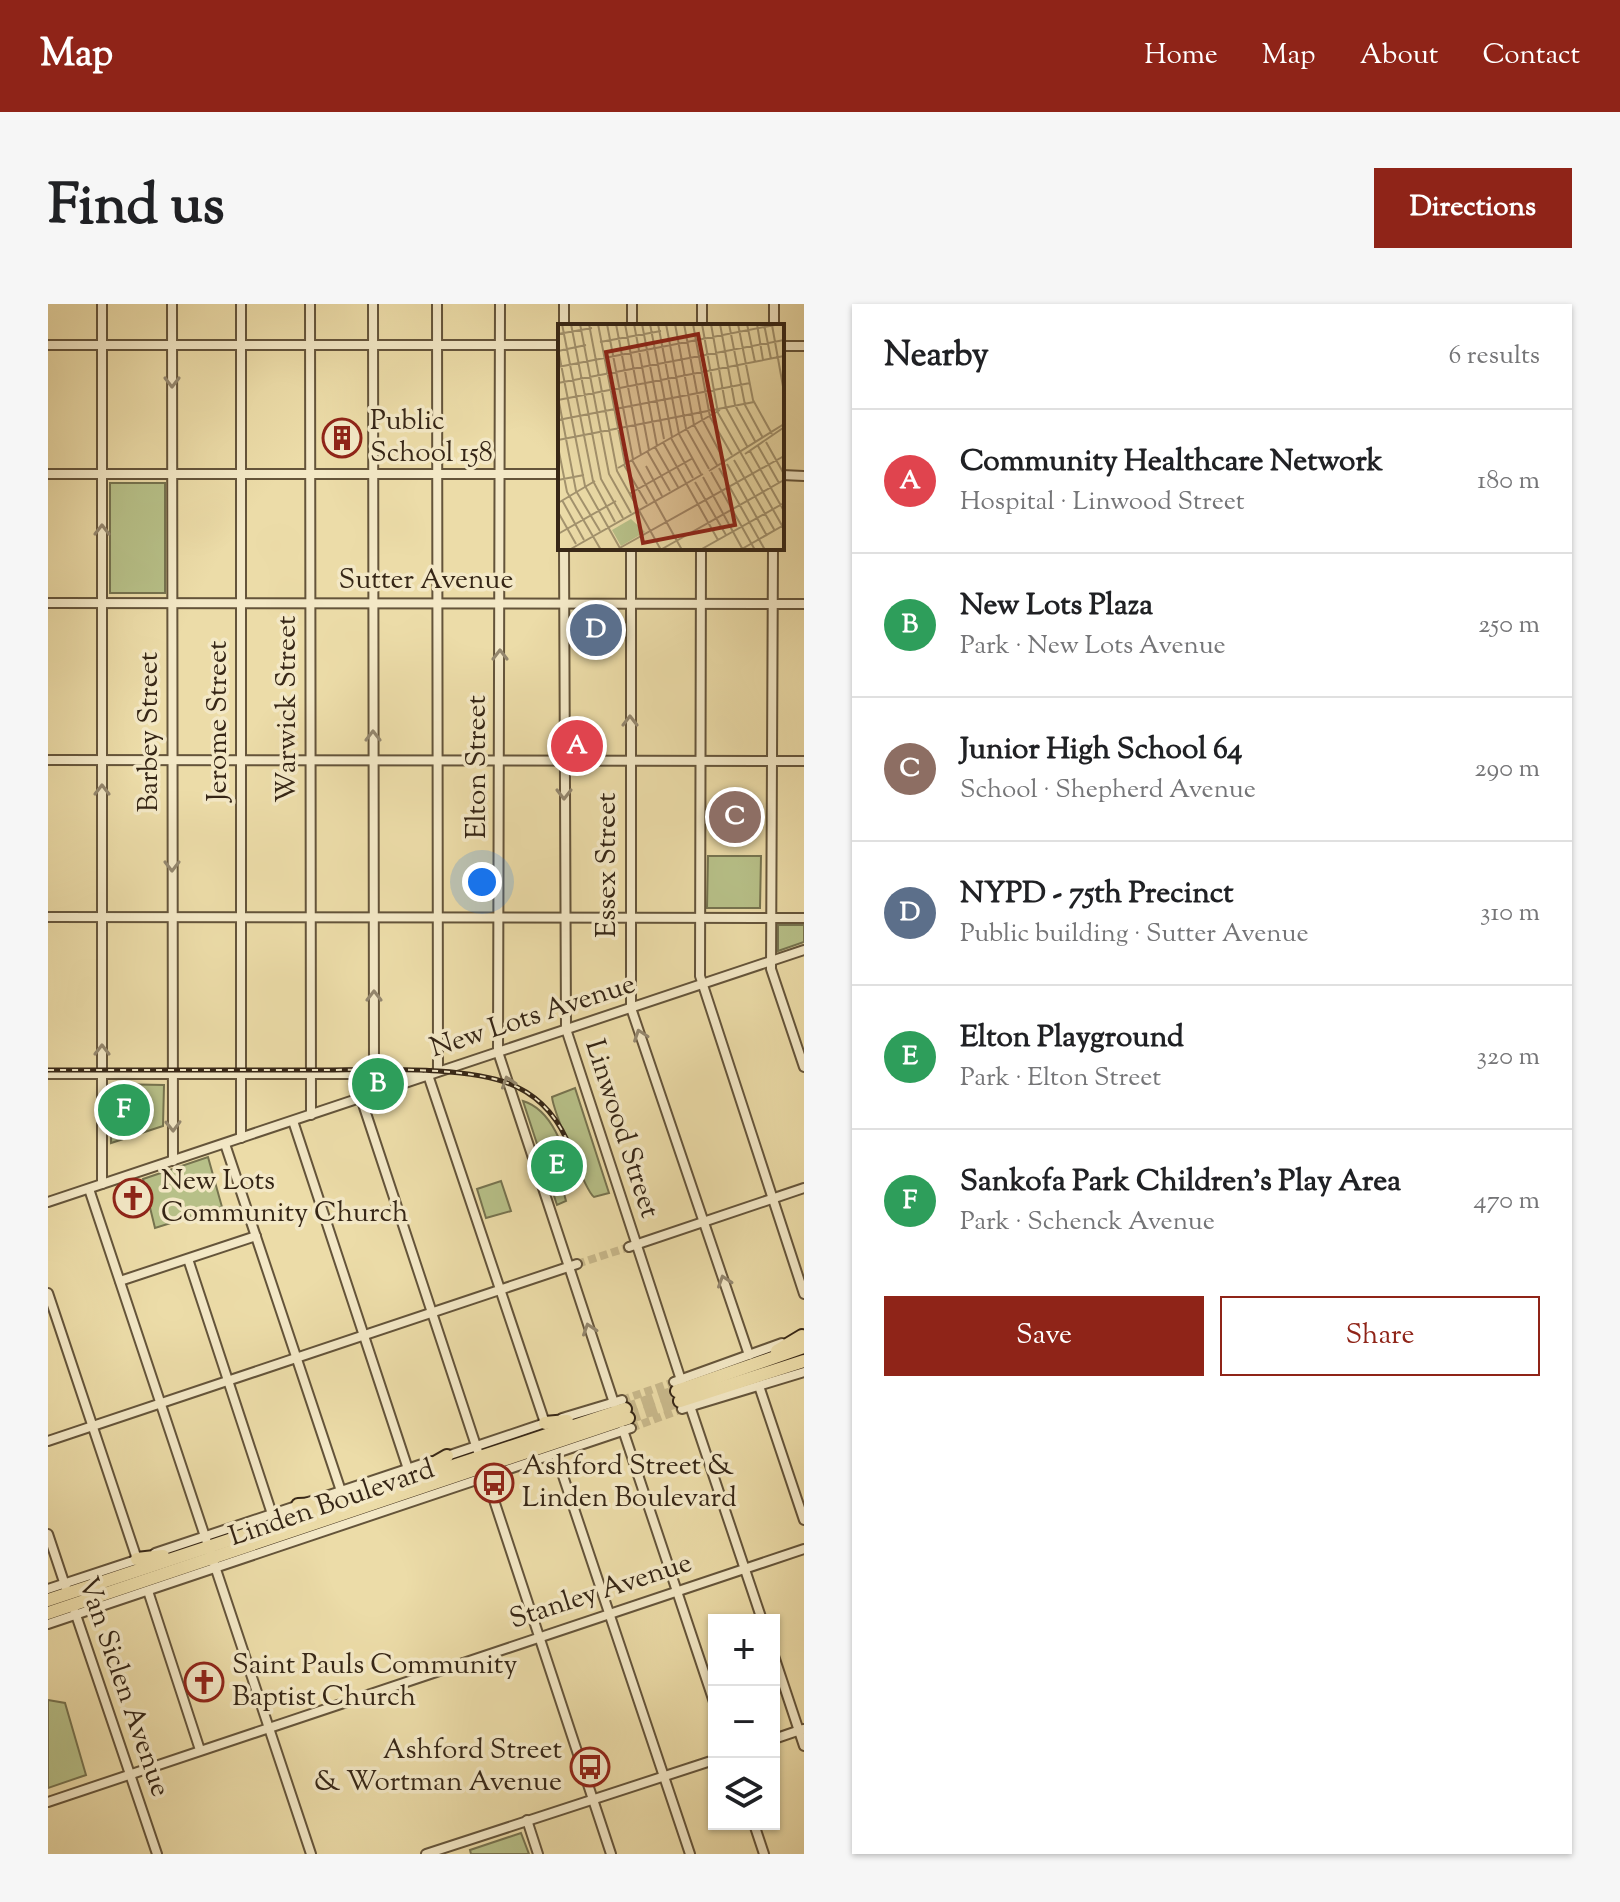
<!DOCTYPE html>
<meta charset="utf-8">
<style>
body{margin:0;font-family:"Sorts Mill Goudy",serif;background:#f6f6f6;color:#202124}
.controls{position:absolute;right:24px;bottom:24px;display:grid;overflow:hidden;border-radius:0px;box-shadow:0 2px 6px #0004}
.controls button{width:72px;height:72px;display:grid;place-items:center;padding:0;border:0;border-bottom:2px solid #e0e0e0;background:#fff;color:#202124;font:40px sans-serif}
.you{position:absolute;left:434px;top:578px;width:28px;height:28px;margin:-20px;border:6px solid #fff;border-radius:50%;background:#1a73e8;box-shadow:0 0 0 12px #1a73e833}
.badge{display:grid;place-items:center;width:52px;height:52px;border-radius:50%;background:#8f2418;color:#fff;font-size:26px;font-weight:700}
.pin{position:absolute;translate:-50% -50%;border:4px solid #fff;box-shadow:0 2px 8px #0006}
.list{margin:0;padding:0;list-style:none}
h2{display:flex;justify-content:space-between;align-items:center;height:104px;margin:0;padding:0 32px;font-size:34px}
h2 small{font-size:26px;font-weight:400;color:#757577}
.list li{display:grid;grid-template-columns:52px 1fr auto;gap:24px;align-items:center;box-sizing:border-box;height:144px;padding:0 32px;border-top:2px solid #e0e0e0}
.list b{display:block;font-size:30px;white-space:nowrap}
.list p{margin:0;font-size:26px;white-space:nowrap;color:#757577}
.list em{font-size:26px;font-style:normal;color:#757577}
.actions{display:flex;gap:16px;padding:24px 32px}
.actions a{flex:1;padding:18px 0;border:2px solid #8f2418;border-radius:0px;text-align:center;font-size:28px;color:#8f2418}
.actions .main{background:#8f2418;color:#fff}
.icon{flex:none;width:44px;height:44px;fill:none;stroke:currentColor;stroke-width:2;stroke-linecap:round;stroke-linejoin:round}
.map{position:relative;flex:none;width:756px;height:1550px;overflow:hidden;border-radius:0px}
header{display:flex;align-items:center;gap:48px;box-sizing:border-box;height:112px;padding:0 40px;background:#8f2418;color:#fff}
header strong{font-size:38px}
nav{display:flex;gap:44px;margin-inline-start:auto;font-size:28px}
.intro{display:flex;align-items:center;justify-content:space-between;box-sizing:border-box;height:192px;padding:0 48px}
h1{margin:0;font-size:56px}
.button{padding:20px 36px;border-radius:0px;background:#8f2418;color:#fff;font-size:28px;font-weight:700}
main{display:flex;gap:48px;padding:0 48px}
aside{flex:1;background:#fff;border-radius:0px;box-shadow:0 2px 6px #0004}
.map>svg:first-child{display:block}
.green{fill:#b7c088;stroke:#76734f;stroke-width:2}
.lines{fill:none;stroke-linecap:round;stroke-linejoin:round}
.minor-tunnel{stroke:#c8b88b;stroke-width:8;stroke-dasharray:8 4;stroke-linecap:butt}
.highway-tunnel{stroke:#c8b88b;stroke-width:12;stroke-dasharray:12 6;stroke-linecap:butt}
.minor-casing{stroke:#64543a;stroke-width:12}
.highway-casing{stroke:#362616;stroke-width:16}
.minor{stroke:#f3e8c6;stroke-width:8}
.highway{stroke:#ecdca8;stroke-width:12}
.rail-casing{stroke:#362616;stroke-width:5}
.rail{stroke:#f3e8c6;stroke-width:2;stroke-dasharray:6;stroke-linecap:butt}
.oneway{stroke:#94876e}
.labels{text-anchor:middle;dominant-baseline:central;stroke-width:7;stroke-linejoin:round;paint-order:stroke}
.poi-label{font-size:28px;fill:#362616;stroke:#f3e8c6;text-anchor:start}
.street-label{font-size:28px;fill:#362616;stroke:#f3e8c6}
.inset-road{fill:none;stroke:#a3936e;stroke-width:2}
.view{fill:#8f2418;fill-opacity:0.15;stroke:#8f2418;stroke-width:4}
.inset-edge{fill:none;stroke:#362616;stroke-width:4}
</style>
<header>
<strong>Map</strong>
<nav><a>Home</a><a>Map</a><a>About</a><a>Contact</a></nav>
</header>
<div class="intro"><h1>Find us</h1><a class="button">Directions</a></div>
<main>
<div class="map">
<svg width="756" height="1550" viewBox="0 0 756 1550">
<rect width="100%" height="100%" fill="#ecdca8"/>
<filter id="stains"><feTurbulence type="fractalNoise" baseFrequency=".0025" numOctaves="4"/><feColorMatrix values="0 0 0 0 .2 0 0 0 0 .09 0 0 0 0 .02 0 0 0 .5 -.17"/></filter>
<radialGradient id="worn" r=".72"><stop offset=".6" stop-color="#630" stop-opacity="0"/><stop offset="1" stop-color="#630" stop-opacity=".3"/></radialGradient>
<g class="green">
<rect x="62" y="179" width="55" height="110"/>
<path d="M660,552H713L712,604H659Z"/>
<path d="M730,621H756V638L730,647Z"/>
<path d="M64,780L116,781L115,822L63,839Z"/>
<path d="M527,784L561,889L546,893C538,888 505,805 504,793Z"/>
<path d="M475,797C508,807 518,853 527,882L515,886L518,897L509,901Z"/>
<path d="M160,853L174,903L107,924L95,875Z"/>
<path d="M453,877L463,907L438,914L429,885Z"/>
<path d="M0,1396L17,1399L38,1471L0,1484Z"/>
<path d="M473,1529L481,1550H423L422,1546Z"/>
</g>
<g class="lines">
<g class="minor-tunnel">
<path d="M529,960L581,943"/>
<path d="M574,1096L626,1078"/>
<path d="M583,1124L634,1105"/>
</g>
<g class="highway-tunnel">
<path d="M577,1105L629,1087"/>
<path d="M580,1114L632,1097"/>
</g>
<g class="minor-casing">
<g id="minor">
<path d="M54,0V880"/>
<path d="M124,0L125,857"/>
<path d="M193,0V834"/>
<path d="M262,0L263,811"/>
<path d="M325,0L326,770"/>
<path d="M389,0L390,767"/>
<path d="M452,0L450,748L566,1099"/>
<path d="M516,22V0"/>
<path d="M584,22V0"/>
<path d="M654,22V0"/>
<path d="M726,22V0"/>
<path d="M0,41H512"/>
<path d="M734,42H756"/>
<path d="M0,170H512"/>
<path d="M734,171L756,172"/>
<path d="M516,244L518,725L633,1076"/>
<path d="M583,244V704L701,1051"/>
<path d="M653,244L652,672L756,990"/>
<path d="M725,244L723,665L756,763"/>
<path d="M0,299L756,300"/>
<path d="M0,456L756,457"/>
<path d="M0,613L756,614"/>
<path d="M0,770H371"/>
<path d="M380,771L497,1119"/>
<path d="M313,794L563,1550"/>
<path d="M245,817L360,1165"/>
<path d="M177,840L293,1187"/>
<path d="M41,885L263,1550"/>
<path d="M0,898L756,646"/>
<path d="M581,943L756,884"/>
<path d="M140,955L224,1210"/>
<path d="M72,977L208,932"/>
<path d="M0,989L89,1255"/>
<path d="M626,1078L734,1039"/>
<path d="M711,1082L756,1216"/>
<path d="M642,1102L714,1316"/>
<path d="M634,1105L756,1068"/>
<path d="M514,1114L574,1096"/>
<path d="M575,1126L666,1398"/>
<path d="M0,1137L529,960"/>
<path d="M508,1151L642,1550"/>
<path d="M396,1153L500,1118"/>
<path d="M0,1230L18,1284"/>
<path d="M107,1249L383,1157"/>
<path d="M0,1285L91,1255"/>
<path d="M100,1287L152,1446"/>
<path d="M27,1308L109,1550"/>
<path d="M0,1320L583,1124"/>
<path d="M726,1352L756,1442"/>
<path d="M726,1435L755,1425"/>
<path d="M0,1498L756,1245"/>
<path d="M479,1516L490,1550"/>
<path d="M706,1520L716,1550"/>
<path d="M378,1550L666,1456"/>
</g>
</g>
<g class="highway-casing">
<g id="highway">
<path d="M729,1047L754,1032"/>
<path d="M629,1087L756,1043"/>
<path d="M632,1097L756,1057"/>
<path d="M497,1119L519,1117"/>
<path d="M378,1164L399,1152"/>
<path d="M250,1201L273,1200"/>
<path d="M89,1255L115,1252"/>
<path d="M0,1296L577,1105"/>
<path d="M0,1309L580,1114"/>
</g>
</g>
<use href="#minor" class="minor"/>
<use href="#highway" class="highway"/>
<g class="rail-casing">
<path id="rail" d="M0,766C92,766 183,766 275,766C327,766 424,761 469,783C496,796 513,819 523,846"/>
</g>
<use href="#rail" class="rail"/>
</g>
<defs><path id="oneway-chevron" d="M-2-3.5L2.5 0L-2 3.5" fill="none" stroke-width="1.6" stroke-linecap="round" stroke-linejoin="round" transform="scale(2)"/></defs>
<g class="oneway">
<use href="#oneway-chevron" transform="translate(124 78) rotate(90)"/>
<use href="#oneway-chevron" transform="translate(54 226) rotate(-90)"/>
<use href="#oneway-chevron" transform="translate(452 351) rotate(-90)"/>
<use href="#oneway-chevron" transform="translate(582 417) rotate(-90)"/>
<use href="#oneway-chevron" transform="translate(325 432) rotate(-90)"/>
<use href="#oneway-chevron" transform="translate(54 486) rotate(-90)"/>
<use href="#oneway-chevron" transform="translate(516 490) rotate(90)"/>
<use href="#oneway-chevron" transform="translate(124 562) rotate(90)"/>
<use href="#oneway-chevron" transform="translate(326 692) rotate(-90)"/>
<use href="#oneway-chevron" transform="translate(592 731) rotate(-109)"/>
<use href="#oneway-chevron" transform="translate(54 746) rotate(-90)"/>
<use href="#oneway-chevron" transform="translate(460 778) rotate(-108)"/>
<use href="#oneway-chevron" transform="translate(125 822) rotate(89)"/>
<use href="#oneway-chevron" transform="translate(676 977) rotate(-108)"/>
<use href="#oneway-chevron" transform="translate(541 1025) rotate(-108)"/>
</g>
<defs>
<g id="building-ring" transform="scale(2)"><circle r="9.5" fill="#f3e8c6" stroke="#8f2418" stroke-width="1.5"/><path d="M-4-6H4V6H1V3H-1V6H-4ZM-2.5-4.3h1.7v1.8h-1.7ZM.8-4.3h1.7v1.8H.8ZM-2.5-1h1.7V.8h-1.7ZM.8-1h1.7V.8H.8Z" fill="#8f2418"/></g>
<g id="church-ring" transform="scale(2)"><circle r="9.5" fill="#f3e8c6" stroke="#8f2418" stroke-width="1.5"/><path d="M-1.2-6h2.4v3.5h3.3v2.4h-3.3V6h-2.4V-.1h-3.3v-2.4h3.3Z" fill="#8f2418"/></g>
<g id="bus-ring" transform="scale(2)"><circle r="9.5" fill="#f3e8c6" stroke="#8f2418" stroke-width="1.5"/><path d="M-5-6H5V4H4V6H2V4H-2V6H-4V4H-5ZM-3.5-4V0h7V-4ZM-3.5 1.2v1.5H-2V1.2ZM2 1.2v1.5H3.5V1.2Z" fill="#8f2418"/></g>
</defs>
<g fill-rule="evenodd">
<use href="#building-ring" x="294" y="134"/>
<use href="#church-ring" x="85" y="894"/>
<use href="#bus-ring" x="446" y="1179"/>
<use href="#church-ring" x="156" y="1378"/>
<use href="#bus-ring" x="542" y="1463"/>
</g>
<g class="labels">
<g class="poi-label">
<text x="322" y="118">Public<tspan x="322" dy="32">School 158</tspan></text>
<text x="113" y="878">New Lots<tspan x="113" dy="32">Community Church</tspan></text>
<text x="474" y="1163">Ashford Street &amp;<tspan x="474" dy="32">Linden Boulevard</tspan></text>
<text x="184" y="1362">Saint Pauls Community<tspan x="184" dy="32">Baptist Church</tspan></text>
<text x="514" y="1447" text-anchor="end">Ashford Street<tspan x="514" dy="32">&amp; Wortman Avenue</tspan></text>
</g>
<g class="street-label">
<text x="378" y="277">Sutter Avenue</text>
<text transform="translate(240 405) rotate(-90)">Warwick Street</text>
<text transform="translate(171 417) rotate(-90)">Jerome Street</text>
<text transform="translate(102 428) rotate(-90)">Barbey Street</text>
<text transform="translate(430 463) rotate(-90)">Elton Street</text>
<text transform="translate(560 561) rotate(-90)">Essex Street</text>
<text transform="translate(485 713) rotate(-18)">New Lots Avenue</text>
<text transform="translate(573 825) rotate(72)">Linwood Street</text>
<text transform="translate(284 1200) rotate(-19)">Linden Boulevard</text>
<text transform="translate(553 1288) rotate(-18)">Stanley Avenue</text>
<text transform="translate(75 1383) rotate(71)">Van Siclen Avenue</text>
</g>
</g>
<g transform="translate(510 20)">
<rect width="226" height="226" fill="#ecdca8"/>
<path d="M73,195L87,208L63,222L54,206Z" fill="#b7c088"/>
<path class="inset-road" d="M4,0L35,157L57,198M13,0L43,155L65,194M22,0L51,150L73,189M31,0L59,147L103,226M40,0L67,140M49,0L75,135M58,0L83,131M67,0L91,126M76,0L99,122M84,0L106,115M92,0L114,113M100,0L121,110L143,150M108,0L128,104L151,145M117,0L136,101L159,141M126,0L144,95L166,136M135,0L152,93L174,131M144,0L160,89L226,205M153,0L168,84L189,122M162,0L177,81L197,117M171,0L187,81L205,114M180,0L195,76L214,110M189,0L197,38M199,0L205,36M206,0L213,35M214,1L226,68M0,10L34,4M42,18L103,7M0,25L27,162L63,226M0,27L28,21M0,43L222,0M0,59L226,16M0,73L18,167L42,207M0,76L226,32M0,96L192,59M113,114L135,154M0,116L196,78M105,118L160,216M208,118L226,150M200,122L221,159M0,123L9,168L43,226M97,123L120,163M89,127L112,167M192,127L226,187M187,130L225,104M74,136L124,226M176,136L217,207M169,140L209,212M66,141L89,180M88,142L104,172M60,144L162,86M161,144L207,226M151,147L226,100M153,148L197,226M145,153L185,226M0,156L26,151M137,158L168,211M71,170L135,134M4,176L26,216M0,179L37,157M0,188L18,220M0,210L58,177M60,225L226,132M104,225L226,156M11,226L145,150M142,226L226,179M182,226L226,201"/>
<path class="view" d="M140,10L177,201L85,219L48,28Z"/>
<rect width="226" height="226" class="inset-edge"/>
</g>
<rect width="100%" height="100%" filter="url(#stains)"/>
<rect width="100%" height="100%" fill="url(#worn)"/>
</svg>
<div class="controls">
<button>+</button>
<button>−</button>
<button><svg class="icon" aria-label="layers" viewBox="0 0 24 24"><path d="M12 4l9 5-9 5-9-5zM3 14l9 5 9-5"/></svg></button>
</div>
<div class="you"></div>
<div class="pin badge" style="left:529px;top:442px;background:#e0444e">A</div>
<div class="pin badge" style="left:330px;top:780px;background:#2e9e5b">B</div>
<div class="pin badge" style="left:687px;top:513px;background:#8d6e63">C</div>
<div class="pin badge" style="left:548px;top:326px;background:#5c6f8a">D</div>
<div class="pin badge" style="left:509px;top:862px;background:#2e9e5b">E</div>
<div class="pin badge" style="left:76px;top:806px;background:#2e9e5b">F</div>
</div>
<aside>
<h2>Nearby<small>6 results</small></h2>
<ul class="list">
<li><span class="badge" style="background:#e0444e">A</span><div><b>Community Healthcare Network</b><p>Hospital · Linwood Street</p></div><em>180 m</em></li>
<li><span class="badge" style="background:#2e9e5b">B</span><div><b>New Lots Plaza</b><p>Park · New Lots Avenue</p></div><em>250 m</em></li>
<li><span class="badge" style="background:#8d6e63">C</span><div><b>Junior High School 64</b><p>School · Shepherd Avenue</p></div><em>290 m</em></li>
<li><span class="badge" style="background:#5c6f8a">D</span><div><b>NYPD - 75th Precinct</b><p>Public building · Sutter Avenue</p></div><em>310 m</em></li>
<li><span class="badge" style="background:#2e9e5b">E</span><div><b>Elton Playground</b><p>Park · Elton Street</p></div><em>320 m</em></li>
<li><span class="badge" style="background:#2e9e5b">F</span><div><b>Sankofa Park Children's Play Area</b><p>Park · Schenck Avenue</p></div><em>470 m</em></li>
</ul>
<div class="actions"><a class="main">Save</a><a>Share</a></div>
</aside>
</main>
